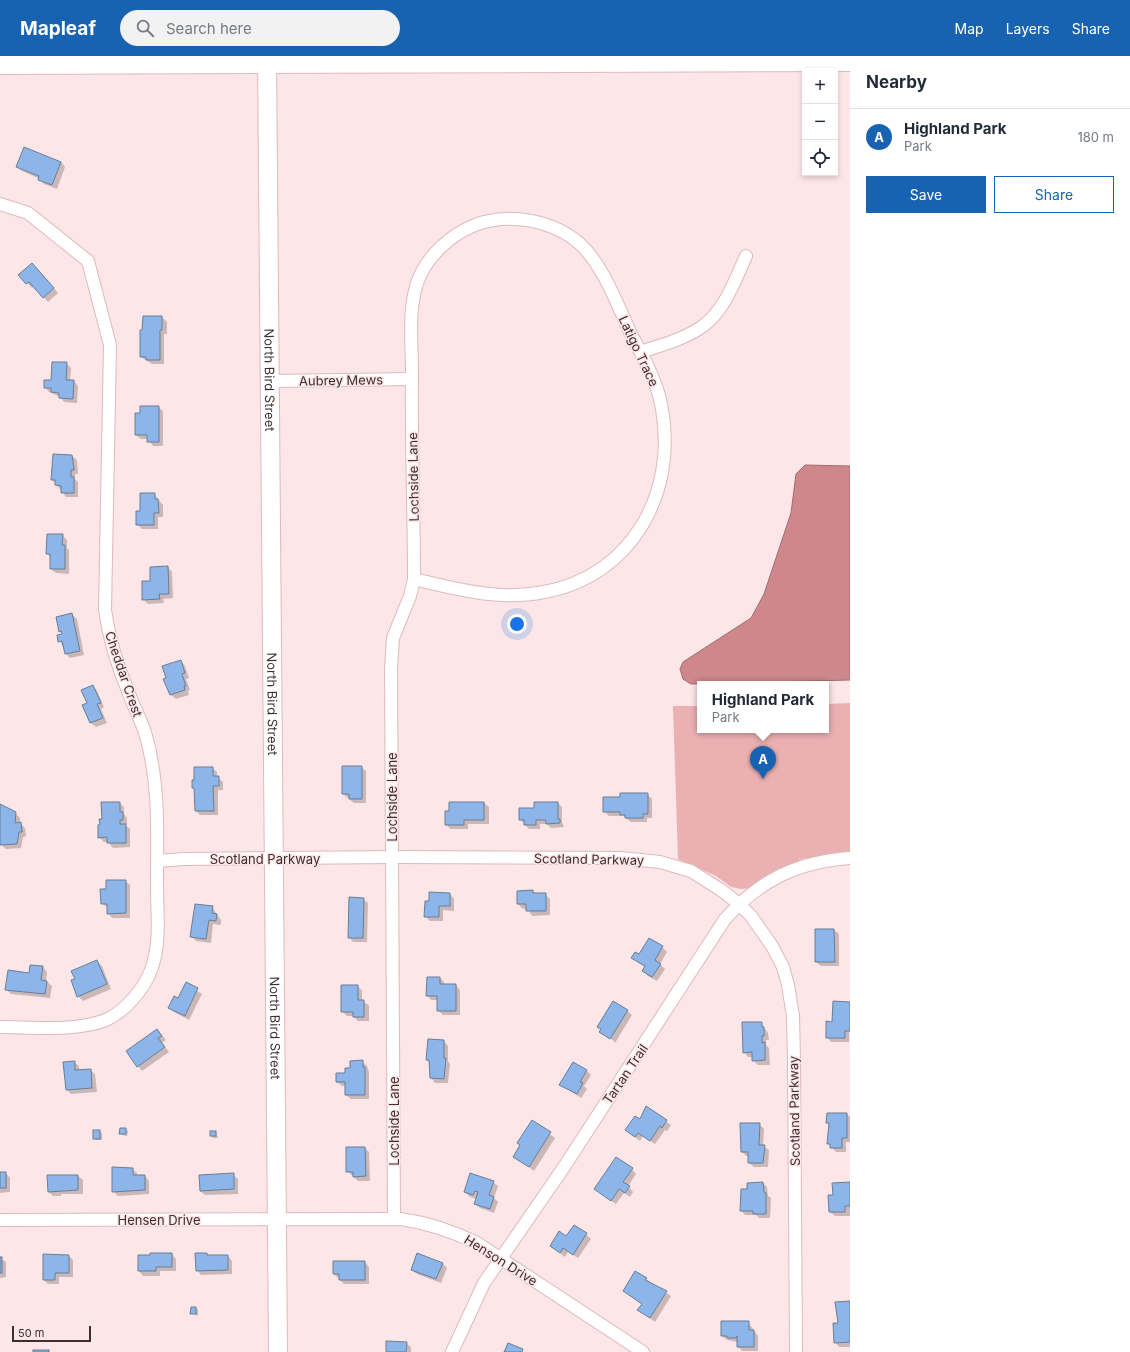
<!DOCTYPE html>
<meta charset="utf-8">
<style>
body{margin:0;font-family:Inter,sans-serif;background:#f2f2f3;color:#1f2937}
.controls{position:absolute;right:12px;top:12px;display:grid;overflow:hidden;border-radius:0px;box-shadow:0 2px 6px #0003}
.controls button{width:36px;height:36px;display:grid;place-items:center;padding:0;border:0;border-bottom:1px solid #e0e1e3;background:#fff;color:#1f2937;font:20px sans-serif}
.scale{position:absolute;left:12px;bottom:10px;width:79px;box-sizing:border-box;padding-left:4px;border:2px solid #3d2f2f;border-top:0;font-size:11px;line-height:14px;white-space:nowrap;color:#3d2f2f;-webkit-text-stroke:3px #fde6e7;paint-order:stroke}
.you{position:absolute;left:517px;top:568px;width:14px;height:14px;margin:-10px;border:3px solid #fff;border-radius:50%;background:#1a73e8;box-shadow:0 0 0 6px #1a73e833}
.badge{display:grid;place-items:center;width:26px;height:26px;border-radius:50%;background:#1763b2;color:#fff;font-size:13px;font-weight:700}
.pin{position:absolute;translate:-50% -33px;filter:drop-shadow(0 1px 2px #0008)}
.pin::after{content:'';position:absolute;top:21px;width:14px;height:12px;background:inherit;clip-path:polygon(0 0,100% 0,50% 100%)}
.popup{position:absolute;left:697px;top:625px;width:132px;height:52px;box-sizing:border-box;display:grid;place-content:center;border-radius:0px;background:#fff;filter:drop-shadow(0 1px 3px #0005);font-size:13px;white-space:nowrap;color:#747a83}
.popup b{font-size:15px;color:#1f2937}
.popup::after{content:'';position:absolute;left:50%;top:100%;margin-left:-8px;border:8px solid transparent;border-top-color:#fff}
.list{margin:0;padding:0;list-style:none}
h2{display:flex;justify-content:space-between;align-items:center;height:52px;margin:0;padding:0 16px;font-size:17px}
h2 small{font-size:13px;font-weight:400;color:#747a83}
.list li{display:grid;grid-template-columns:26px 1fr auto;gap:12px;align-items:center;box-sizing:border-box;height:56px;padding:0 16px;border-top:1px solid #e0e1e3}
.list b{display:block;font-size:15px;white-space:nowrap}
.list p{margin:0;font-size:13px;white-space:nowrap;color:#747a83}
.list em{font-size:13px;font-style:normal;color:#747a83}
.actions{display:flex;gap:8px;padding:12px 16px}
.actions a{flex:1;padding:9px 0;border:1px solid #1763b2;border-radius:0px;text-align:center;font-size:14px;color:#1763b2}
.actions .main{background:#1763b2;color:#fff}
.icon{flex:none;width:22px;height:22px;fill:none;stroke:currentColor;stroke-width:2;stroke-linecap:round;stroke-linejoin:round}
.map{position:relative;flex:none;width:850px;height:1296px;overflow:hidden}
header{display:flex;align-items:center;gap:24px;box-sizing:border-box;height:56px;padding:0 20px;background:#1763b2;color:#fff}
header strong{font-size:19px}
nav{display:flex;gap:22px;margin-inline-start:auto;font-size:14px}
.search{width:280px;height:36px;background:#f2f2f3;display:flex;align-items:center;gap:10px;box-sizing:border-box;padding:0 14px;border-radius:22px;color:#747a83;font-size:15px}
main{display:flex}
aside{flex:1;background:#fff}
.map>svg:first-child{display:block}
.green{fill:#ebb0b2}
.water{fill:#ce878b;stroke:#a26d6f}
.shadow{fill:#0003}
.building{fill:#8cb6e9;stroke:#6a7d94}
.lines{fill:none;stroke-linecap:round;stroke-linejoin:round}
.street-casing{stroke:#debabb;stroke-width:14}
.secondary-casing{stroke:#debabb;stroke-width:20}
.street{stroke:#fff;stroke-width:12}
.secondary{stroke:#fff;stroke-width:18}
.labels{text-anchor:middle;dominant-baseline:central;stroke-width:3;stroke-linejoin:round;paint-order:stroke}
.street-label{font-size:13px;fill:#3d2f2f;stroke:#fde6e7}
</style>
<header>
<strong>Mapleaf</strong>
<div class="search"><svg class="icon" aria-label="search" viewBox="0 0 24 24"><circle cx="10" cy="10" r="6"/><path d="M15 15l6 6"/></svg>Search here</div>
<nav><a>Map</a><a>Layers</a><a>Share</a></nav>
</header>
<main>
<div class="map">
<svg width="850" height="1296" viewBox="0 0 850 1296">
<rect width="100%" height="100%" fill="#fde6e7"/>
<path class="green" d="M850,647V795L802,803L769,819L751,832L741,833L731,831L716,820L678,803L673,650H700V674H826V648Z"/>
<path class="water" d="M805,409L850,410V624L691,628L683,623L680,613L683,606L751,562L764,538L791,457L796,418Z"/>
<g class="shadow">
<path d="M61,106L65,111L57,133L44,128L40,123L22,115L17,111Z"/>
<path d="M37,212L58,237L48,246L34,230L32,232L20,219Z"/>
<path d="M144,261H162L167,266V278H164V308H152L141,301Z"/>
<path d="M66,307L71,312L70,325H74L78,330L77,347L64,346L60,341L49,336L45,331Z"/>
<path d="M158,351L163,355V390H153L148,383H141L136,379L141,358Z"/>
<path d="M72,400L77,404L78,418H75V423L78,426V441H66L52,423Z"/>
<path d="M154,438L163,449V461H158V473H142L137,468L141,456Z"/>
<path d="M62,479L67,484V492L69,494V518L56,517L51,513V502L47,497Z"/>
<path d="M168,511L172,516L173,542L163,543L164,547L148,548L143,543L151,526Z"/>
<path d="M72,558L77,563L84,599L70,602L66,598L58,580L64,578L60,575Z"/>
<path d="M181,605L185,610L189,622L186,623L190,634L188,635L189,639L176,643L171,639L164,624L168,623Z"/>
<path d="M93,630L97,635L104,651L101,653L107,667L96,671L91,667L84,650L88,648Z"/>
<path d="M361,711L366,715V747H354L343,738Z"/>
<path d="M212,712L217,716V721L223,726V734H218V759H200L196,755L195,734L193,732L195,725Z"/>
<path d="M647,738L652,743V762H647V766H631L623,760H609L604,755L621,742Z"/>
<path d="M119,747L124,751V758L127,762V768H124L130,773V791L113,792L108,786H104L99,781L103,764Z"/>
<path d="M484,747L489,751V768H468V773H450L446,768L450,756Z"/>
<path d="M558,747L562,751V766L564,771L551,772L547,768H540V773H529L520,763Z"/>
<path d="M0,749L15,757L20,762V767L25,772L26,780L23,781L21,792L6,793L1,788Z"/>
<path d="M125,825L130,829V862H112L108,857V852L102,847L107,834Z"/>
<path d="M533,835L536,838H545L550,843V859L532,860L527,852L523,853L518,848V836Z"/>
<path d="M450,838L454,843V855L443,854V865H430L425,860L430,846Z"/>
<path d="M363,843L368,847L367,886H353L349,881Z"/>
<path d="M212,851L221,864V869L213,868L211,887L196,885L191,880Z"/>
<path d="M834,874L839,878V910H821L816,906Z"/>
<path d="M662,891L667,896L660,908L665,913L657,925L648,920L644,915L646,912L632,902Z"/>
<path d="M97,905L102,910L111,933L83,945L78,940L76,923Z"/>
<path d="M43,911L47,916L46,925L52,930L50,942L11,938L7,934Z"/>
<path d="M440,922L444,926V929H456L460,934V959H443L438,954V944H431L427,939Z"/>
<path d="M186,927L202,938L189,964L174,956L169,952L178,943Z"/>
<path d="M358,930L362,935V945L369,949V965H358L353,960H347L342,955Z"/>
<path d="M850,947L849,986H831L827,981L833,967Z"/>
<path d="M627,955L632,959L615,987L614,985L600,976L602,974L598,971Z"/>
<path d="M761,967L768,977L769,984H766V989L769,992L770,1009H758L753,1004V1001H748L744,996Z"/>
<path d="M157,974L166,984L162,987L169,996L142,1015L138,1010Z"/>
<path d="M444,985L448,990V1005L450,1008L448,1027H435L431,1022L430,1007L427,1004V992Z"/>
<path d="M362,1005L367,1010L369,1016V1043H351L346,1039V1030H342L337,1026Z"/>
<path d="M74,1006L79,1010V1015L90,1014L95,1018L97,1036L71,1038L67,1034Z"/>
<path d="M586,1014L591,1019L584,1030L587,1033L581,1042L561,1029Z"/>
<path d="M647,1051L671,1069L667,1075L665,1074L655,1088L643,1080L640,1085L626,1074L640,1064Z"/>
<path d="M847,1058L850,1061V1086H846V1096H836L828,1087L830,1070L827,1066Z"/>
<path d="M532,1065L555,1082L534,1115L514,1100Z"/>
<path d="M759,1068L764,1073L763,1090L769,1094L768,1111H754L749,1107V1100H746L742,1096Z"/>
<path d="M126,1073L128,1075L127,1080L122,1079L120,1077Z"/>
<path d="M100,1075L102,1077V1084H96L94,1082Z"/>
<path d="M216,1076L218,1082H213L211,1080Z"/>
<path d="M365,1092L369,1096L370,1125H358L347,1115Z"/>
<path d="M132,1113L137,1117V1120H145L149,1125V1138L118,1140L113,1135Z"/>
<path d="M632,1113L636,1118L628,1130L633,1136L630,1141L624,1137L616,1148L600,1137Z"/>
<path d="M0,1117H6L10,1122V1136L0,1137Z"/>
<path d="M233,1119L238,1123V1138L205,1139L200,1135Z"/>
<path d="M78,1120L83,1124V1138H61V1140H53L49,1136Z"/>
<path d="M493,1126L498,1130L494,1142L498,1146L494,1157L480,1152L475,1148L477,1143L470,1141L465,1136Z"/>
<path d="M763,1127L767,1131L768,1140L771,1142L770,1162H759L756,1159H745L741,1154L748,1134Z"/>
<path d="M850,1127V1160H835L830,1156L834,1140Z"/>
<path d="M586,1178L591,1183L578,1202L568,1196L565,1201L551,1190L567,1181Z"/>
<path d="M172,1198L176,1203V1215H160V1220H143L139,1215Z"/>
<path d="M207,1198L210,1200H228L232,1205V1218L201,1219L197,1214Z"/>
<path d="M69,1200L73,1204V1221H59V1228H48L44,1224Z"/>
<path d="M0,1202L6,1206V1221L0,1222Z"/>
<path d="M365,1206L369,1211V1228H344L334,1218Z"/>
<path d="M442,1207L447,1212L441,1227L417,1218L412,1214Z"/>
<path d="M646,1223L671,1240L655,1266L639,1254L642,1248L629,1239Z"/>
<path d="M850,1246V1291H839L835,1286L839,1268L836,1247Z"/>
<path d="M196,1252L198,1254V1260L191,1257Z"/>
<path d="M748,1266L758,1280V1295H742L738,1290V1286L727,1284L722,1280Z"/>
<path d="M406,1287L411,1291V1296H387Z"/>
</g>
<g class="building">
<path d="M24,91L61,106L52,129L38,124L39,120L16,111Z"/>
<path d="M32,207L54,232L43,242L29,226L26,228L18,219Z"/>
<path d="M143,260H162V274H160V304H146V301H140V274H142Z"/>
<path d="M52,306H67L66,324H74L73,343L59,342V337L51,336V332H44V324H51Z"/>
<path d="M140,350H159V386H147V379H135V357H140Z"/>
<path d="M53,398L72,399L74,414H71V421H74V437H61V430L55,429V424H51Z"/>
<path d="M140,437H155V443H158L159,457H154V469H136V455H140Z"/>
<path d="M47,478H63L62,489H65V513H50V498H46Z"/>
<path d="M168,510L169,538H159L160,543L142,544V525H150V511Z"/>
<path d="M72,557L80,595L65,598L62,585L58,586L57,579L62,578L61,575L59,576L56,561Z"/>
<path d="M181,604L185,617L182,618L186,630H184L185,634L170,639L163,623L166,622L162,610Z"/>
<path d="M93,629L101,647L97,648L103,662L90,667L82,649L87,647L81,634Z"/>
<path d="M342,710H362V743H349V738H342Z"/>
<path d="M194,711H213V720H219V730H213L214,755H195L194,732H192V724H194Z"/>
<path d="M620,737H648V758H643V762H625V759H620V756H603V741H620Z"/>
<path d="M101,746H120V756H123V764H120V768H126V787H107V781L98,782V769L100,768L99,763H102Z"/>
<path d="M449,746H484V764H464V769H445V755H449Z"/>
<path d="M534,746H558V763H560V767L546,768V764H536V769H524V764H519V752H534Z"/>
<path d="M0,748L16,756L15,767L21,766L22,776H19L17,788L0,789Z"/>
<path d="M106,824H126V857L107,858V848H101L100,833H106Z"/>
<path d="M533,834V837H546V855H526V848H517V835Z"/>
<path d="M429,836L450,837V850H439V861H424L425,845H429Z"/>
<path d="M349,841L364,842L363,882H348Z"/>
<path d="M195,848L213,850L212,857L217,858L216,865L209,864L206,883L190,881Z"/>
<path d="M815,873H834L835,906H815Z"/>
<path d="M649,882L663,890L655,904L661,908L652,921L642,915L645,910L631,902L635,896L639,898Z"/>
<path d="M97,904L107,928L77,941L71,924L75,923L71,915Z"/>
<path d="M30,909L43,910L41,924L47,925L45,938L5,934L8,914L29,917Z"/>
<path d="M427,921H440V928H456V955H437V940H426Z"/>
<path d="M186,926L198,932L185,960L168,952L174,940L178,942Z"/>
<path d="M341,929H358V944H364V961H353V956H341Z"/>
<path d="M613,945L628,954L610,983L599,976L601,973L597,971Z"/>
<path d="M833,945L850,946V975H845V982H826V965L832,966Z"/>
<path d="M742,966H762V971H764V980H762V987L765,986V1004L752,1005V996L743,997Z"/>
<path d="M157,973L162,980L158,982L165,991L137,1011L126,995Z"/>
<path d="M428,983L444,984V1002H446L444,1023L430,1022L429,1004H426Z"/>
<path d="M363,1004V1011H365V1039H345V1026H336V1017H345V1012H350V1005Z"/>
<path d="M75,1005V1014L91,1013L92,1032L66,1034L63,1006Z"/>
<path d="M573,1006L587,1014L580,1026L583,1027L577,1038L559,1029Z"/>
<path d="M646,1050L667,1064L662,1072L660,1070L650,1085L638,1077L635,1081L625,1074L635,1060L640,1063Z"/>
<path d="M827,1057H847V1082H842V1092H830V1088H827L829,1067H826Z"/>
<path d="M532,1064L551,1076L529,1111L513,1101L520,1089L517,1087Z"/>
<path d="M740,1067H760L759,1089H765L763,1107H748V1096H741Z"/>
<path d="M120,1072H126V1078H119Z"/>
<rect x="93" y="1074" width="7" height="9"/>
<rect x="210" y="1075" width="6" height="5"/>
<path d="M346,1091H365L366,1120L353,1121V1116H346Z"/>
<path d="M616,1101L633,1112L623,1126L630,1130L625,1137L619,1133L611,1145L594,1133Z"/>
<path d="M112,1111L133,1112V1119H145V1134L112,1136Z"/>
<rect x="0" y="1116" width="6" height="16"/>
<path d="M234,1117V1133L200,1135L199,1119Z"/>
<path d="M470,1117L494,1125L489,1139L494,1141L490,1153L474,1148L478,1136L475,1135L473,1139L464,1136Z"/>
<path d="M47,1119H78V1134L48,1136Z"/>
<path d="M763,1126L764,1136L766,1137V1158H753V1155H740L741,1133H747V1127Z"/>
<path d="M850,1126V1150H845V1156H829L828,1139H833L832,1127Z"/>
<path d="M574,1169L587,1177L573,1199L563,1192L560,1197L550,1190L559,1175L566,1180Z"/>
<path d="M150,1197H172V1211H156V1215H138V1199H150Z"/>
<path d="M195,1197H207V1199H228V1214L196,1215Z"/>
<path d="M417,1197L443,1207L436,1223L411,1214Z"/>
<path d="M43,1198L69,1199V1217H55V1224H43Z"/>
<rect x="0" y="1201" width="2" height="16"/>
<path d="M333,1205H365V1224H339V1218H333Z"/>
<path d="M635,1215L647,1222L645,1224L667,1235L650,1262L637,1254L642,1248L623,1235Z"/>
<path d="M850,1245V1286L834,1287L833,1267H838L835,1246Z"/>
<path d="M191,1251H196V1258H190Z"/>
<path d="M721,1265H749V1274H754V1291H737V1280L736,1282H728L727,1280H721Z"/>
<path d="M386,1285L407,1286L406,1296H386Z"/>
<path d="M508,1287L523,1293L522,1296H504Z"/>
<rect x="33" y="1294" width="16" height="2"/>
</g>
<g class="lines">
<g class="street-casing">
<g id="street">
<path d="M0,148L28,157L88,205L110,289L105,554C109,582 117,609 128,635C133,650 142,665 146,680C160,729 157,780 157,830C157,857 161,888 151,914C144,933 126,954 108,963C79,976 32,971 0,971"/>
<path d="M641,296C661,289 685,283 703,270C725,254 735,224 746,200"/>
<path d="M270,325L412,323"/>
<path d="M157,805L184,803L393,801L621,802L660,806L691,815L721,834L739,848L751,860L772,890L783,911L788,929L793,960L794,1003L796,1296"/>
<path d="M394,1163L391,613L393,582L410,540L414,523C414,454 411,385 412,317C412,287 408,255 417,227C426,201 450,179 475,169C509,156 553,164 580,188C604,210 618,251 632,280C644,303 658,327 662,353C677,437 632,520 544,536C499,545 457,533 414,523"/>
<path d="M0,1164L401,1163C429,1167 452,1175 477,1187L643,1296"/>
<path d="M452,1296L484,1227L564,1111L725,863C760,824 797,806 850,802"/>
</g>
</g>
<g class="secondary-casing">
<g id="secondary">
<path id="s1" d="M267,0L278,1296"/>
<path d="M0,9L850,6"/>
</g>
</g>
<use href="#street" class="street"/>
<use href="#secondary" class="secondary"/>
</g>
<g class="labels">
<g class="street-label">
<text transform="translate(639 295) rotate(65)">Latigo Trace</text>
<text stroke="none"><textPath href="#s1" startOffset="324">North Bird Street</textPath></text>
<text transform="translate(341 324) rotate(-1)">Aubrey Mews</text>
<text transform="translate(413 421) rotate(-91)">Lochside Lane</text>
<text transform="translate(124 618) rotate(71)">Cheddar Crest</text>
<text stroke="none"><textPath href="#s1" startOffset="648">North Bird Street</textPath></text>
<text transform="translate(392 741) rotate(-90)">Lochside Lane</text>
<text x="265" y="803">Scotland Parkway</text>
<text transform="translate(589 803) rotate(1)">Scotland Parkway</text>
<text stroke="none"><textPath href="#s1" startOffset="972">North Bird Street</textPath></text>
<text transform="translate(625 1018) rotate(-56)">Tartan Trail</text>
<text transform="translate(794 1055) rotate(-91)">Scotland Parkway</text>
<text transform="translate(394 1065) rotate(-90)">Lochside Lane</text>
<text x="159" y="1164">Hensen Drive</text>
<text transform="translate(501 1204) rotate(32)">Henson Drive</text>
</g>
</g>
</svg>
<div class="controls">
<button>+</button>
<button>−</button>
<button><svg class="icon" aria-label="locate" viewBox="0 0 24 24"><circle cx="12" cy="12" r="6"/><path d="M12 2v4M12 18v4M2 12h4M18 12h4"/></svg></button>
</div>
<div class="scale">50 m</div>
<div class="you"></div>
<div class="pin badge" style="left:763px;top:723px">A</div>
<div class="popup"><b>Highland Park</b>Park</div>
</div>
<aside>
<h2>Nearby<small></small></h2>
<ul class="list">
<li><span class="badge">A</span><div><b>Highland Park</b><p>Park</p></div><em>180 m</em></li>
</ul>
<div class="actions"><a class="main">Save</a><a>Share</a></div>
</aside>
</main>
